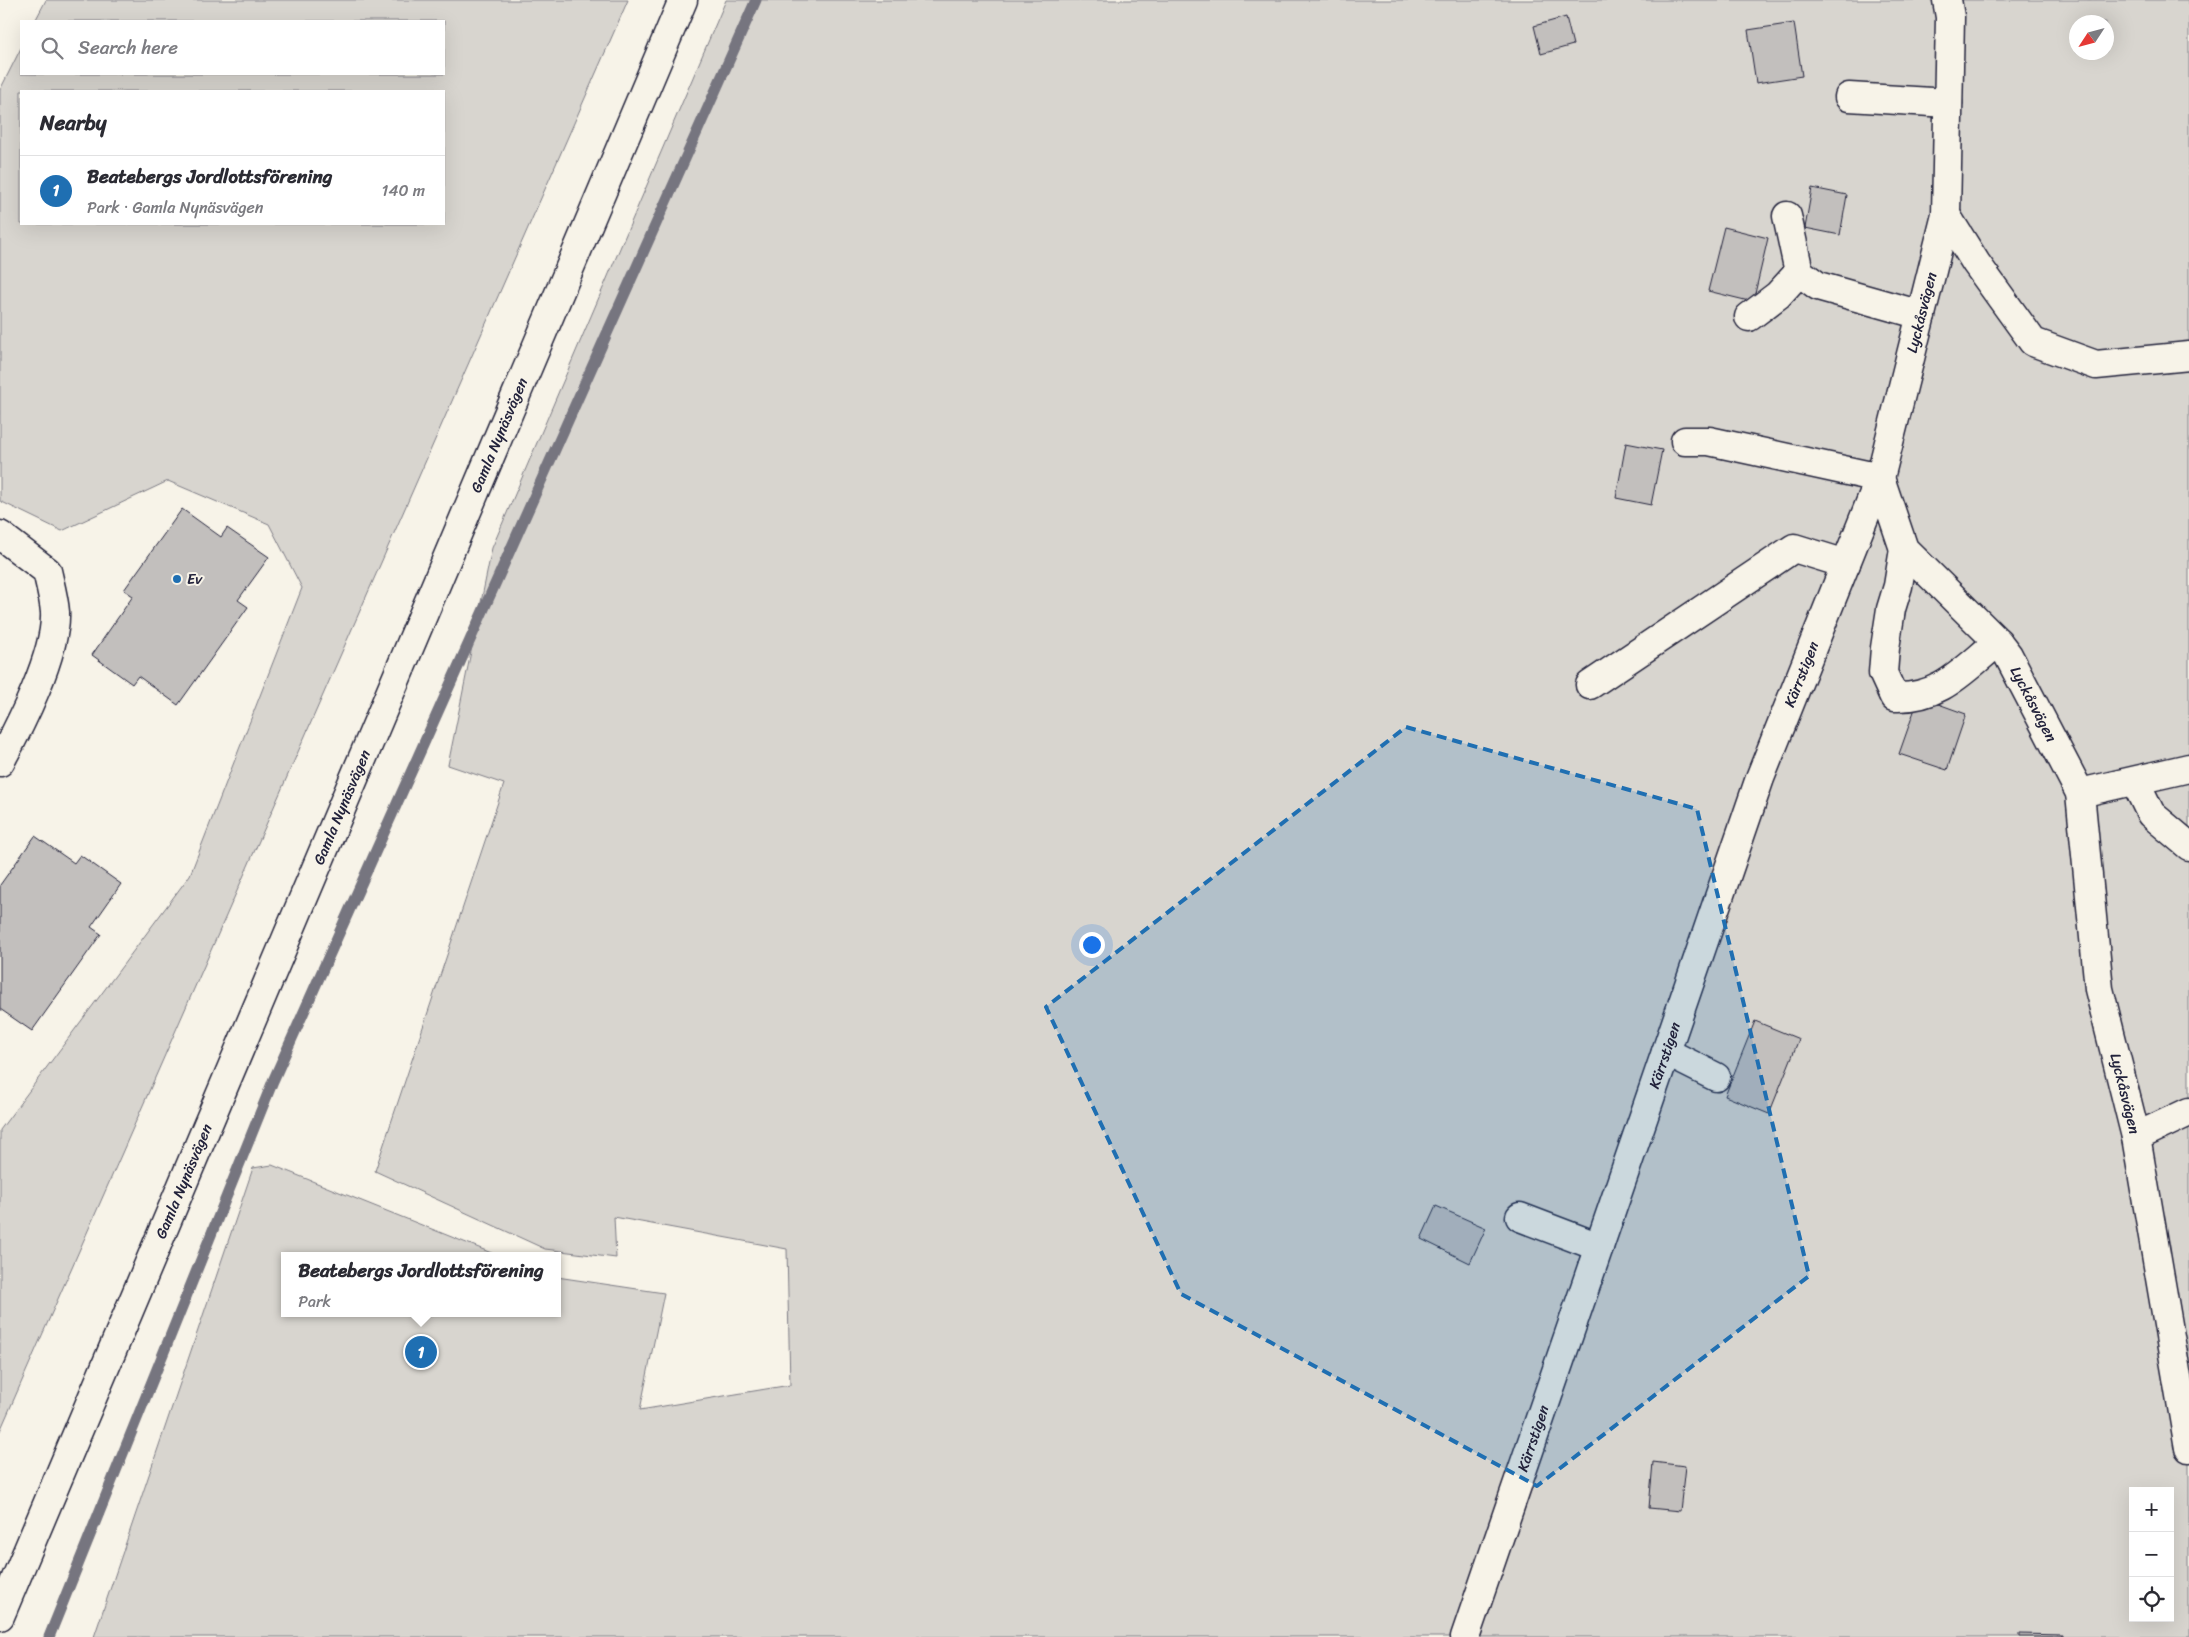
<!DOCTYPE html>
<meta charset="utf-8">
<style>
body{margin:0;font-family:Sriracha,sans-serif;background:#f7f7f7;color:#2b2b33}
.controls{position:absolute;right:15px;bottom:15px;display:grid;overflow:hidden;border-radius:0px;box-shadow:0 5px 20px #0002}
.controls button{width:45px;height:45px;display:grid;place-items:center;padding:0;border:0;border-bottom:1px solid #e1e1e2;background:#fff;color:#2b2b33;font:25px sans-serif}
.compass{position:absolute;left:2069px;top:15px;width:45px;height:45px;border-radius:50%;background:#fff;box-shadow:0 5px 20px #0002;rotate:234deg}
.you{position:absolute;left:1091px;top:944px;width:18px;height:18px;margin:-12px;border:4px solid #fff;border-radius:50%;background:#1a73e8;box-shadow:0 0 0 8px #1a73e833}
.badge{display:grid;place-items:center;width:32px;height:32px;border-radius:50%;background:#1f6fb2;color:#fff;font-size:16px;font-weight:700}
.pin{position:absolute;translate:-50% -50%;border:2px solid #fff;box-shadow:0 1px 5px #0006}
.popup{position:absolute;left:281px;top:1252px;width:280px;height:65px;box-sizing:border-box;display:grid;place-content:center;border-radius:0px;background:#fff;filter:drop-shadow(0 1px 4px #0005);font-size:16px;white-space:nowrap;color:#7c7c81}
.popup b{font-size:19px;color:#2b2b33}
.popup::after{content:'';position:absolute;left:50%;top:100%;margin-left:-10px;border:10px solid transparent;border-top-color:#fff}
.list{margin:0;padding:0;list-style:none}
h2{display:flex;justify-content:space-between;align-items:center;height:65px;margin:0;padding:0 20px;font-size:21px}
h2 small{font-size:16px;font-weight:400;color:#7c7c81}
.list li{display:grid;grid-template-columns:32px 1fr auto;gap:15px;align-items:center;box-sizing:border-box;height:70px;padding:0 20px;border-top:1px solid #e1e1e2}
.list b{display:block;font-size:19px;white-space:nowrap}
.list p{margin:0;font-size:16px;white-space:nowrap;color:#7c7c81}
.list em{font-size:16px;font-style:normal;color:#7c7c81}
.icon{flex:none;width:28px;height:28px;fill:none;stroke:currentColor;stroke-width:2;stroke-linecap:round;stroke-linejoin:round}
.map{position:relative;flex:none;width:2189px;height:1637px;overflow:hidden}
.search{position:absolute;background:#fff;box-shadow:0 5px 20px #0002;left:20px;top:20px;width:425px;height:55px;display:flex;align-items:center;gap:12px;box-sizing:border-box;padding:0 18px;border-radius:0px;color:#7c7c81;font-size:19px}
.panel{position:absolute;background:#fff;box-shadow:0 5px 20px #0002;left:20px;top:90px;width:425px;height:135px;border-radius:0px}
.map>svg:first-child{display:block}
.green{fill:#d8d5cf;stroke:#7d7c85;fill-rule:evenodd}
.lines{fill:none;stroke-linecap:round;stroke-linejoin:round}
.stream{stroke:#76747f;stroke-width:11}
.building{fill:#c2bfbd;stroke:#22223b}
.minor-casing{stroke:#22223b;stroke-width:31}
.minor{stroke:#f7f3e8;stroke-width:28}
.marked{fill:#1f6fb2;fill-opacity:0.2;stroke:#1f6fb2;stroke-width:4;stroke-dasharray:10 6;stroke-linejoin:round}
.poi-dot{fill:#1f6fb2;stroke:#f7f3e8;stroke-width:2}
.labels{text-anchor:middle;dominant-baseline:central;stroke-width:4;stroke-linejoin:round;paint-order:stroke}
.street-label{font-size:15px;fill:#22223b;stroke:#f7f3e8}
.poi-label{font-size:15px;fill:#22223b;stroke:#f7f3e8;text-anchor:start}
</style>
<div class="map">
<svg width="2189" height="1637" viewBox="0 0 2189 1637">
<rect width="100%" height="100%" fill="#f7f3e8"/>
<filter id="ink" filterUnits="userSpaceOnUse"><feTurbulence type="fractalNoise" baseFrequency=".02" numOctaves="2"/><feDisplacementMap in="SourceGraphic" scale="10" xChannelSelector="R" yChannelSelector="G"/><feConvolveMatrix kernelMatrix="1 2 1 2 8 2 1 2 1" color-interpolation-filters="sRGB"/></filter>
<g filter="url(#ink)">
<g class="green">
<path d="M46,0H628L0,1431V1130L190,875L302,588L269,524L168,481L62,531L0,501V90L21,48V74H444V21H35ZM444,91V224H21V91Z"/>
<path d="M726,0H2189V1637H94L253,1168L272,1165L499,1256H285V1313H557V1277L664,1293L640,1410L790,1385L787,1249L614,1217L616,1258L545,1249L375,1171L504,784L448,765L492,548ZM2076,22H2106V52H2076ZM2133,1491H2170V1618H2133Z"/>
</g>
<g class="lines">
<path class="stream" d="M49,1637L273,1081L756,0"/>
</g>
<g class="building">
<path d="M1566,17L1573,45L1541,54L1534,26Z"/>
<path d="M1794,23L1802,76L1756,83L1748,30Z"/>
<path d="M1812,188L1847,195L1840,235L1805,228Z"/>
<path d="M1724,227L1768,238L1753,302L1708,291Z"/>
<path d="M1626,443L1662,450L1651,505L1616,498Z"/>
<path d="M182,509L221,537L227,528L269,557L238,600L248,607L178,705L138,676L132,684L92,655L133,596L124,590Z"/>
<path d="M1919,697L1966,714L1947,770L1899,754Z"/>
<path d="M35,836L74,863L80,855L121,884L91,927L101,934L32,1031L0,1009V885Z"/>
<path d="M1755,1021L1799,1039L1769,1114L1725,1096Z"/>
<path d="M1436,1206L1486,1228L1470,1263L1421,1239Z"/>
<path d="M1653,1462L1685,1466L1680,1511L1649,1508Z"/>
<path d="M2020,1634L2063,1635V1637H2020Z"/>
</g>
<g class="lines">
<g class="minor-casing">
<g id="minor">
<path d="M1849,97L1948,103"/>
<path d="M1946,215L1976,263L2033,342L2096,365L2189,356"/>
<path d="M1787,216L1799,272L1818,286L1921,315"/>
<path d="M1749,317L1778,295L1799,272"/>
<path d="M1685,441H1709L1880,478"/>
<path id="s1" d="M1880,478L1904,549L1998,642L2008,655L2080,793L2099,989L2136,1137L2189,1448"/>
<path d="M0,535L47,571C50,584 54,599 55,612C57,653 20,726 0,762"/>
<path d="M1904,549L1898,586L1891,609L1885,648L1883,673L1894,697C1941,699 1964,669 1998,642"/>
<path d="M1590,685L1794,548L1846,564"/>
<path d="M2135,781L2151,814L2189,846"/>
<path d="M2080,793L2189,768"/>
<path d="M1666,1052L1716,1077"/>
<path d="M2136,1137L2189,1112"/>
<path d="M1520,1217L1599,1247"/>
<path id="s2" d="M0,1616L683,0"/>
<path id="s3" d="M1465,1637L1760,778L1880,478L1946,215L1950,17L1947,0"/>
</g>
</g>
<use href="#minor" class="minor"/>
</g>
</g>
<path class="marked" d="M1406,727L1697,809L1809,1276L1537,1486L1181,1294L1046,1007Z"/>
<circle class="poi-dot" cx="177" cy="579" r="5"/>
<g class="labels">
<g class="street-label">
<text stroke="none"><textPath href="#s3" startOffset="1402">Lyckåsvägen</textPath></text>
<text stroke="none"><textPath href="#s2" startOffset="1282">Gamla Nynäsvägen</textPath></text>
<text stroke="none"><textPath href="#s3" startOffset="1020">Kärrstigen</textPath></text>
<text stroke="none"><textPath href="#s1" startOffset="279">Lyckåsvägen</textPath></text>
<text stroke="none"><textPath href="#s2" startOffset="878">Gamla Nynäsvägen</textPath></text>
<text stroke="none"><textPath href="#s3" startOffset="615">Kärrstigen</textPath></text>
<text stroke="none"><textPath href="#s1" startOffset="684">Lyckåsvägen</textPath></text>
<text stroke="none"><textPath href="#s2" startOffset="472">Gamla Nynäsvägen</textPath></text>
<text stroke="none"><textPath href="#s3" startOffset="210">Kärrstigen</textPath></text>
</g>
<g class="poi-label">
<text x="187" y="579">Ev</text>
</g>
</g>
</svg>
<div class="controls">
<button>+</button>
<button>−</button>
<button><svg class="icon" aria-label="locate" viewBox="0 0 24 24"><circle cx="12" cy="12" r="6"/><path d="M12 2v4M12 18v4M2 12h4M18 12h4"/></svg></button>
</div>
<svg class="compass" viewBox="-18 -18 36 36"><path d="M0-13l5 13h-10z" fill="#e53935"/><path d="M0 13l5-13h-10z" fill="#7c7c81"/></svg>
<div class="you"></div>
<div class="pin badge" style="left:421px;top:1352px">1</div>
<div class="popup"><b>Beatebergs Jordlottsförening</b>Park</div>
<div class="search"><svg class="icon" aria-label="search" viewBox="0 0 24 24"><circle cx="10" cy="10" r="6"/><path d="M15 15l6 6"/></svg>Search here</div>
<section class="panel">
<h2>Nearby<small></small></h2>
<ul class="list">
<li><span class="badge">1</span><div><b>Beatebergs Jordlottsförening</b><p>Park · Gamla Nynäsvägen</p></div><em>140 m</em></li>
</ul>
</section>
</div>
